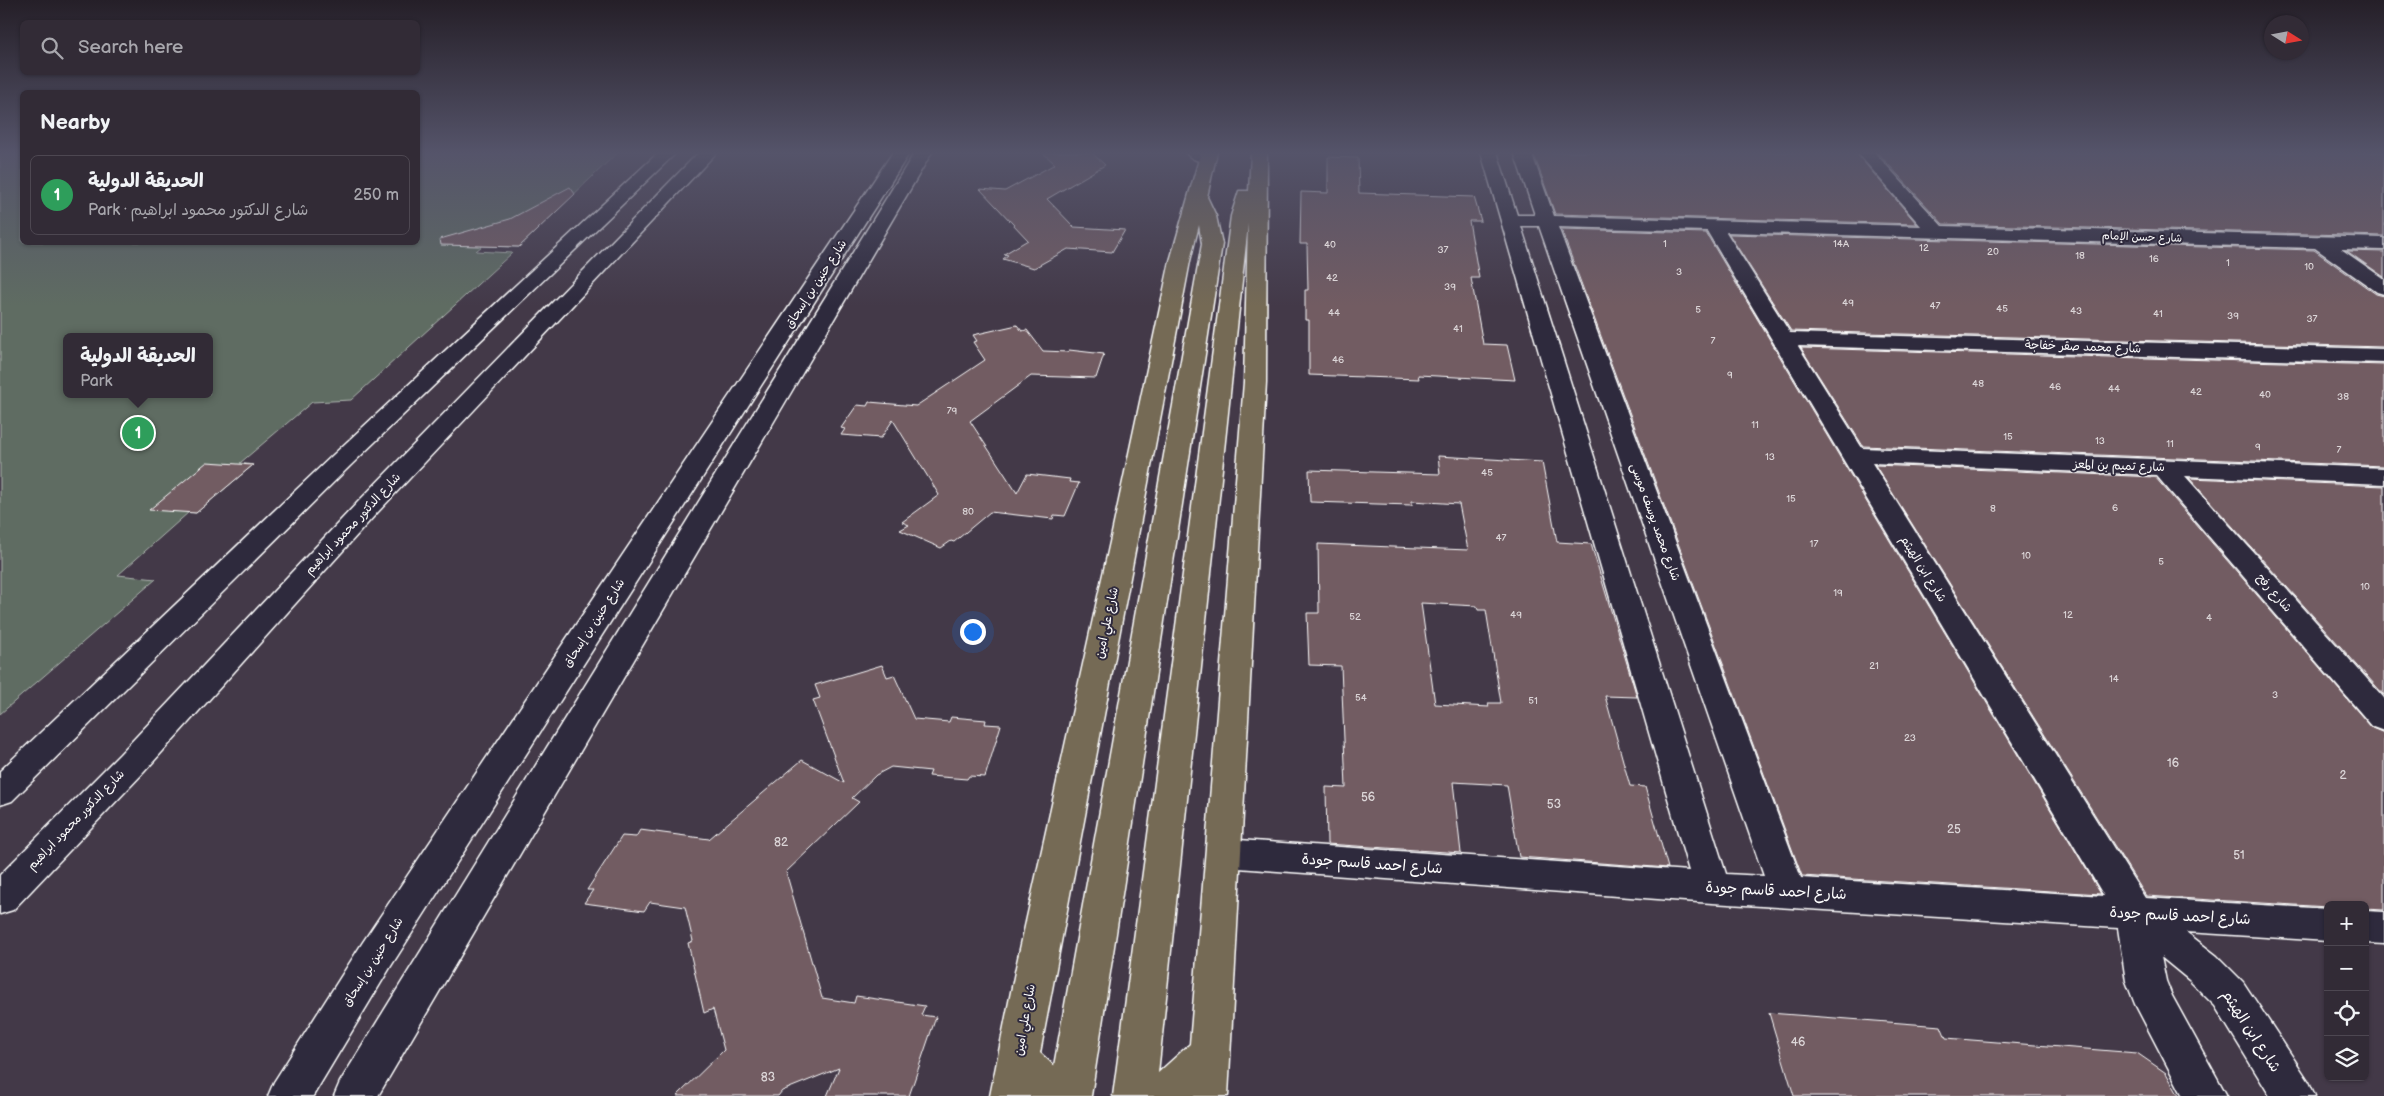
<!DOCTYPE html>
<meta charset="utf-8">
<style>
body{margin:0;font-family:"Balsamiq Sans","Playpen Sans Arabic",sans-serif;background:#3d3742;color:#f1f3f6}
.controls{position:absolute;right:15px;bottom:15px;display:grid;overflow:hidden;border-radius:8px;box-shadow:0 1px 4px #0004}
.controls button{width:45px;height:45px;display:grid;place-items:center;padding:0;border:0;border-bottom:1px solid #4d4751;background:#322b36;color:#f1f3f6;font:25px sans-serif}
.compass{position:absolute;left:2264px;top:15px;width:45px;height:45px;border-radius:50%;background:#322b36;box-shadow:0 1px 4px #0004;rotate:101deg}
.you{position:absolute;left:972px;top:631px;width:18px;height:18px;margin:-12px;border:4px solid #fff;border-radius:50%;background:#1a73e8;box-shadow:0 0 0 8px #1a73e833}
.badge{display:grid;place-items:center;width:32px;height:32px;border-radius:50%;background:#ffd166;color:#fff;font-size:16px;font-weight:700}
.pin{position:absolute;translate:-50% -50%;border:2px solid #fff;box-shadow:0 1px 5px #0006}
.popup{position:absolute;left:63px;top:333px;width:150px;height:65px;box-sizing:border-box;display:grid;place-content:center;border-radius:8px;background:#322b36;filter:drop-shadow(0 1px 4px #0005);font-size:16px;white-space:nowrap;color:#a8a7ad}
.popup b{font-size:19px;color:#f1f3f6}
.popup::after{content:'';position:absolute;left:50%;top:100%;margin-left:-10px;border:10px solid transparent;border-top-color:#322b36}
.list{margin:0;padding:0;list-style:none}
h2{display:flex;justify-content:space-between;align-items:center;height:65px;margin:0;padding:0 20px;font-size:21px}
h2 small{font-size:16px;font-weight:400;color:#a8a7ad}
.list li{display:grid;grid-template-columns:32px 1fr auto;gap:15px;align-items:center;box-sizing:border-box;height:80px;margin:0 10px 10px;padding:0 10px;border:1px solid #4d4751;border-radius:8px}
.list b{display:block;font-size:19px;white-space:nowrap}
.list p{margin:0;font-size:16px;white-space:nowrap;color:#a8a7ad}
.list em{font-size:16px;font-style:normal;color:#a8a7ad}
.icon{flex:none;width:28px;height:28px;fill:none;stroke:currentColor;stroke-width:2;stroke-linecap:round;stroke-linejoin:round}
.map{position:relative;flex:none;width:2384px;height:1096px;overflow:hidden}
.search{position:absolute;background:#322b36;box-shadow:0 1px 4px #0004;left:20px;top:20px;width:400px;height:55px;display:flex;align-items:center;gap:12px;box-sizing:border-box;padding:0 18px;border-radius:8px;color:#a8a7ad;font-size:19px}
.panel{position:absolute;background:#322b36;box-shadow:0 1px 4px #0004;left:20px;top:90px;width:400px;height:155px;border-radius:8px}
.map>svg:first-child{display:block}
.green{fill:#5e6c62;stroke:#aeb6b0;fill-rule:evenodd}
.building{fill:#725b62;stroke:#fff;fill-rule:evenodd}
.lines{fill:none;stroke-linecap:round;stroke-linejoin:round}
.minor-casing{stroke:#fff;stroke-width:3}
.major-casing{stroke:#fff;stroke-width:3}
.minor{fill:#2f2a3d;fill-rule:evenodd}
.major{fill:#756a55;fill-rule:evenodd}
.labels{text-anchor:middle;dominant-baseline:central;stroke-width:4;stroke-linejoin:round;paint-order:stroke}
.number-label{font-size:10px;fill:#dcd6d8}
.far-street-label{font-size:11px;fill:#fff;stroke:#2f2a3d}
.street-label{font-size:12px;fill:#fff;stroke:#2f2a3d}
.near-number-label{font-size:12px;fill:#dcd6d8}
.near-street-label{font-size:15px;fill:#fff;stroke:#2f2a3d}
</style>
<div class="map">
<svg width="2384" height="1096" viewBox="0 0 2384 1096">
<rect width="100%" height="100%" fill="#433948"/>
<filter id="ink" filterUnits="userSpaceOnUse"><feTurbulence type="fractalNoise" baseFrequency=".02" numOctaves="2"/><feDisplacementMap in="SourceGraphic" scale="10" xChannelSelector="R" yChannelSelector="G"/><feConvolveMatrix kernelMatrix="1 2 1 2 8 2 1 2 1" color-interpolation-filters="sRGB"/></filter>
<g filter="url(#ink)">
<path class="green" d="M0,152H22V242H418V152H618L519,247L482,246L476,251L512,253L351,400L312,402L240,463L253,465L196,513L189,512L118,575L156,579L0,714ZM67,337H209V394H67Z"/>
<g class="building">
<path d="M1042,152H1091L1105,165L1047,199L1074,227L1125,230L1112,252L1068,249L1034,268L1003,259L1008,255L1004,254L1028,240L980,189L1005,191L1055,164Z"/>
<path d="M1533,152H1855L1917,224L1555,214Z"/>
<path d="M1877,152H2384V236L1943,224Z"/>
<path d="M1328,157L1358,158L1359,193L1474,197L1481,221H1469L1479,278H1471L1483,344L1507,345L1515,380L1418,375L1419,379L1309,375V320H1305V290H1308L1307,244H1300L1301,192L1328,193Z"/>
<path d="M570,187L575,194L519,247L441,245L440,239L510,219Z"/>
<path d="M1561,229L1706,233L2101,894L1802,876Z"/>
<path d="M1729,234L2314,250L2376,294L2384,296V347L1791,331Z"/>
<path d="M2347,251L2384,252V277Z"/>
<path d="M1017,325L1022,331L1027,330L1043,351L1068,352L1069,350L1104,354L1096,378L1031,376L970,421L1017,493L1027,474L1070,479L1069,482L1079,483L1065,516L1054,515L1053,519L990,512L954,542L951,541L941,548L900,530L909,525L902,522L939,495L893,420L881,438L841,435L845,429L841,428L857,405L867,406L869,402L916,406L985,360L973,342L977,341L973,335Z"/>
<path d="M1801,348L2384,365V466L1863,446Z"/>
<path d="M1438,456L1542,462L1557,542L1591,544L1637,697L1605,696L1630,786L1645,787L1668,868L1519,857L1507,785L1453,782L1461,853L1327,844L1326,787L1346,788L1341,666L1309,665L1307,613H1319L1318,544L1468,550L1459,504L1412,501V505L1310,502L1309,470L1440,474ZM1421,603L1477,606L1478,610H1486L1501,703H1488L1489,707L1435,704Z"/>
<path d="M207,462L253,465L196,513L149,510Z"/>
<path d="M1875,465L2155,477L2372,728L2384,733V910L2365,909V905H2328V907L2146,896Z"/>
<path d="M2189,478L2384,486V695Z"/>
<path d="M882,665L887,677L894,675L914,719L949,722L951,717L986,720L985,724L1001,725L985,777L969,776L967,779L929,776L931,771L891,767L876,775L852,798L859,802L786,872L822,998L854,1003L856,996L925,1006L921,1015L936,1017L909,1096H827L839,1068L782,1091L778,1096H677L724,1050L713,1009L704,1013L688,943L693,941L685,907L650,902L644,911L584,903L593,890H587L622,836L636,837L640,830L709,839L802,760L844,783L813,700L820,698L815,685Z"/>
<path d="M1769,1013L1941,1026L1946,1038L2137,1053L2166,1073L2179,1096H1794Z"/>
</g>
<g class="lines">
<g class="minor-casing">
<g id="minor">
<path d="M659,152H677L351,465L12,801L0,805V771L333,455Z"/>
<path d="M699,152H717L376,514L144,772L13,910L0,914V875L120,754L358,502Z"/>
<path d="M893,152H910L391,966L313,1096H268L274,1082L363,942Z"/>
<path d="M915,152H932L378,1096H334L340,1082Z"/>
<path d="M1185,152H1209L1216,158L1214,162C1205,164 1191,160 1185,152Z"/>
<path d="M1481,152H1497L1517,215H1535L1514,152H1531L1554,216L1921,226L1857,152H1874L1942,226L2384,238V250L2341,249L2384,279V294L2377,292L2315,248L1726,232L1790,333L2384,349V363L1798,346L1862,448L2384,468V484L2185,476L2384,698V731L2373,727L2156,475L1872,463L2145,898L2328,909V941L2186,932L2217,956L2243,982L2309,1082L2315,1096H2270L2215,1006L2189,980L2161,957L2166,981L2172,996L2227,1096H2183L2135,1004L2126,981L2118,928L1712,903L1225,867L1212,863L1207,853L1212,843L1225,839L1689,871ZM1521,226H1539L1764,876L1726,874ZM1558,227L1707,231L2104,896L1801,878Z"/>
<path d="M2365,911L2384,912V944L2365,943Z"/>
</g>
</g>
<g class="major-casing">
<g id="major">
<path d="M1201,152H1217L1207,197L1216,216L1222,244L1091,1096H990L1016,967L1112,533L1170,261ZM1199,225L1202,244L1054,1066L1040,1053L1190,261Z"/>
<path d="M1251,152H1267L1266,382L1228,1096H1113L1231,216L1239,191H1249ZM1248,224L1244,382L1190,1044L1158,1073Z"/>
</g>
</g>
<use href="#minor" class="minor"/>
<use href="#major" class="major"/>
</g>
</g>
<linearGradient id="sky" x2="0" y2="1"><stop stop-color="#251f28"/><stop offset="0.5" stop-color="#55546a"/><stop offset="1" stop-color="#55546a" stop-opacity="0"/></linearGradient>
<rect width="2384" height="306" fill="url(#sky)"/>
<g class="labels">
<g class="number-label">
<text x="1665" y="244">1</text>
<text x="1841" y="244">14A</text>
<text x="1330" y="245">40</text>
<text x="1924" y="248">12</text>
<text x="1443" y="250">37</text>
<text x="1993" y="252">20</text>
<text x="2080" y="256">18</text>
<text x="2154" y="259">16</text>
<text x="2228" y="263">1</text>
<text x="2309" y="267">10</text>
<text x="1679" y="272">3</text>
<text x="1332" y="278">42</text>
<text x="1450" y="287">39</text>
<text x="1848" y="303">49</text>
<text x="1935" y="306">47</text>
<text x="2002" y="309">45</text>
<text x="1698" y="310">5</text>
<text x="2076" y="311">43</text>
<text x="1334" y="313">44</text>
<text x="2158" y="314">41</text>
<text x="2233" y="316">39</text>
<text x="2312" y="319">37</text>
<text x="1458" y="329">41</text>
<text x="1713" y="341">7</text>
<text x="1338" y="360">46</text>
<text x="1730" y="375">9</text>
<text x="1978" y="384">48</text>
<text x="2055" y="387">46</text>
<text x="2114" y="389">44</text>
<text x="2196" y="392">42</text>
<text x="2265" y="395">40</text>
<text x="2343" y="397">38</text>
<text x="952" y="411">79</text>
<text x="1755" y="425">11</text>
<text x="2008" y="437">15</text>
<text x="2100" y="441">13</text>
<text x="2170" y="444">11</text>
<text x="2258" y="447">9</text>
<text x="2339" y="450">7</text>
<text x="1770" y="457">13</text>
<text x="1487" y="473">45</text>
<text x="1791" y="499">15</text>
<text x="2115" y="508">6</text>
<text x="1993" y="509">8</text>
<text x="968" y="512">80</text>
<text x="1501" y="538">47</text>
<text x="1814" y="544">17</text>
<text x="2026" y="556">10</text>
<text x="2161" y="562">5</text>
<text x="2365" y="587">10</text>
<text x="1838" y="593">19</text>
<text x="1516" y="615">49</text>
<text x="2068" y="615">12</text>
<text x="1355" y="617">52</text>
<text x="2209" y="618">4</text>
<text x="1874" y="666">21</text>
<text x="2114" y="679">14</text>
<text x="2275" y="695">3</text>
<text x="1361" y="698">54</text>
<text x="1533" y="701">51</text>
<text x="1910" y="738">23</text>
</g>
<g class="far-street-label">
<text transform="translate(2142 237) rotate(2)">شارع حسن الإمام</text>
</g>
<g class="street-label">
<text transform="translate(816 284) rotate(-57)">شارع حنين بن إسحاق</text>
<text transform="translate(2083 347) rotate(2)">شارع محمد صقر خفاجة</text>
<text transform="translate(2119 466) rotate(2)">شارع تميم بن المعز</text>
<text transform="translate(1655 522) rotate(70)">شارع محمد يوسف موسى</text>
<text transform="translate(353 524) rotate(-47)">شارع الدكتور محمود ابراهيم</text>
<text transform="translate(1923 569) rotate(58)">شارع ابن الهيثم</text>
<text transform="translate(2274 593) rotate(49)">شارع رفح</text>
<text transform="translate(594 623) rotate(-57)">شارع حنين بن إسحاق</text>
<text transform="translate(1107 623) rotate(-78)">شارع علي امين</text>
<text transform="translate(76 820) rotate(-46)">شارع الدكتور محمود ابراهيم</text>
<text transform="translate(373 962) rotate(-58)">شارع حنين بن إسحاق</text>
<text transform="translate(1025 1020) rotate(-80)">شارع علي امين</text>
</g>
<g class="near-number-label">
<text x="2173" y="763">16</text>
<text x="2343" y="775">2</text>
<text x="1368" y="797">56</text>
<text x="1554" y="804">53</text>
<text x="1954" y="829">25</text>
<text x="781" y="842">82</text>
<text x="2239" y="855">51</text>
<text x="1798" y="1042">46</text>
<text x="768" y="1077">83</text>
</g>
<g class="near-street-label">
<text transform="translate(1372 864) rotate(4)">شارع احمد قاسم جودة</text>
<text transform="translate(1776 891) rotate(3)">شارع احمد قاسم جودة</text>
<text transform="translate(2180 916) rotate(3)">شارع احمد قاسم جودة</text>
<text transform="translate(2251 1031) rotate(57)">شارع ابن الهيثم</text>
</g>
</g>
</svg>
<div class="controls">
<button>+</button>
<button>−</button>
<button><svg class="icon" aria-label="locate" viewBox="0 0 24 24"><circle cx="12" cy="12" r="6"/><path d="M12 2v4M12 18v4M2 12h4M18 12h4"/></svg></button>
<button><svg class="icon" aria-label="layers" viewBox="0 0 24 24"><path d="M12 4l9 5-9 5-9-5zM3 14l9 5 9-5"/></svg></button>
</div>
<svg class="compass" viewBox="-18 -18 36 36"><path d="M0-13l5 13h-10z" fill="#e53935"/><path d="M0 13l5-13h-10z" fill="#a8a7ad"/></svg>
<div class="you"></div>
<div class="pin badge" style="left:138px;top:433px;background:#2e9e5b">1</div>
<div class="popup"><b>الحديقة الدولية</b>Park</div>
<div class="search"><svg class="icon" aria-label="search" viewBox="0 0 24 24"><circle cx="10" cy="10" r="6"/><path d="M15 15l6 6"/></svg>Search here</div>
<section class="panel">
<h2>Nearby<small></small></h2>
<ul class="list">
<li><span class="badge" style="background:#2e9e5b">1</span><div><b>الحديقة الدولية</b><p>Park · شارع الدكتور محمود ابراهيم</p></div><em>250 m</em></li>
</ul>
</section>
</div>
